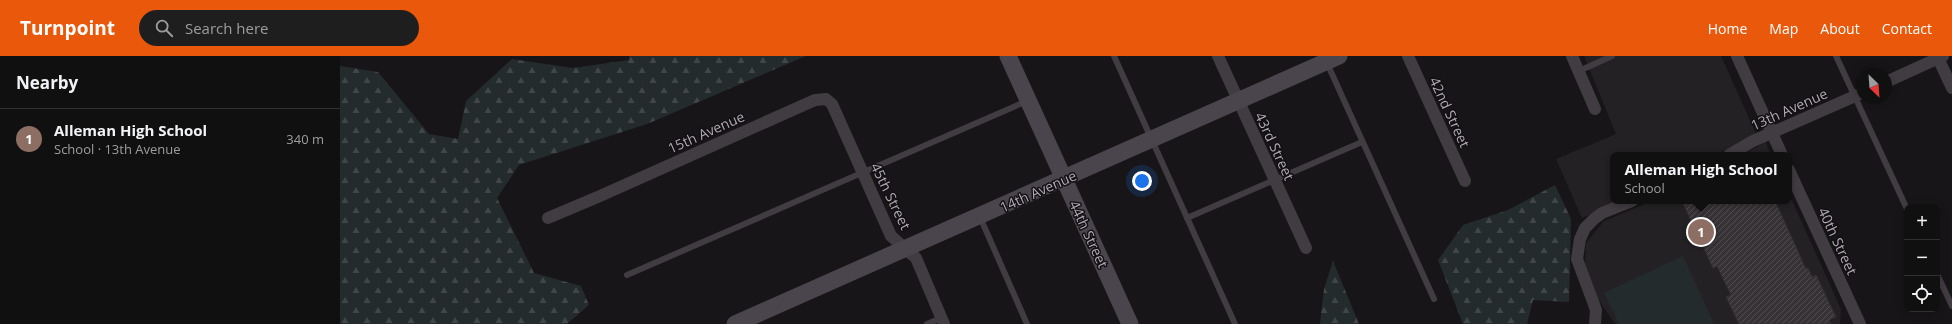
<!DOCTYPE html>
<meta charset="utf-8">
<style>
body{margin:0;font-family:"Open Sans",sans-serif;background:#1e1e1f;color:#f1f3f6}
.controls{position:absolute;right:12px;bottom:12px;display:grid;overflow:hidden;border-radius:8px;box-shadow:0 2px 10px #0003}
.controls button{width:36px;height:36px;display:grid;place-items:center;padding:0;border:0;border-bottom:1px solid #303031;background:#111011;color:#f1f3f6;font:20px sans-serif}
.compass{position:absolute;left:1516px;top:12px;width:36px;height:36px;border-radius:50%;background:#111011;box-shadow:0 2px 10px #0003;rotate:155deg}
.you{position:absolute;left:802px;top:125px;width:14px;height:14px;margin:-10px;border:3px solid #fff;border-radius:50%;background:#1a73e8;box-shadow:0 0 0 6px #1a73e833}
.badge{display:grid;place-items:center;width:26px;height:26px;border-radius:50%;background:#ea580c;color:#fff;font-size:13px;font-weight:700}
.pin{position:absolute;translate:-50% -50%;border:2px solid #fff;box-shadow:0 1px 4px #0006}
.popup{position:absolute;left:1270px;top:96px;width:182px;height:52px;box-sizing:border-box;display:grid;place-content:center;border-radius:8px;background:#111011;filter:drop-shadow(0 1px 3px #0005);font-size:13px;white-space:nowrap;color:#9c9d9f}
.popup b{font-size:15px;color:#f1f3f6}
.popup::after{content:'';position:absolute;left:50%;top:100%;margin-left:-8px;border:8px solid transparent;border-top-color:#111011}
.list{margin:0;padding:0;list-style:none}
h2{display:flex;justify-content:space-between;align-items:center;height:52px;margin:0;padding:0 16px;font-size:17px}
h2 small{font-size:13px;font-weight:400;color:#9c9d9f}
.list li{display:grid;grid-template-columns:26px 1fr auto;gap:12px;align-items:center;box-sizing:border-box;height:60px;padding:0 16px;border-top:1px solid #303031}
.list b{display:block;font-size:15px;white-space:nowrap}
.list p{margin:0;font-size:13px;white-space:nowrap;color:#9c9d9f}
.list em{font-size:13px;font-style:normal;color:#9c9d9f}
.icon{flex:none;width:22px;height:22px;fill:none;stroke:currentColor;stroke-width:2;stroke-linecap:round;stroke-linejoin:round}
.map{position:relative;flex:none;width:1612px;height:268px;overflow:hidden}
header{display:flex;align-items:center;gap:24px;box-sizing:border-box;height:56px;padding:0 20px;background:#ea580c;color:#fff}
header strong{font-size:19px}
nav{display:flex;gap:22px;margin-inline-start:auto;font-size:14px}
.search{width:280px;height:36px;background:#1e1e1f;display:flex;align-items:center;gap:10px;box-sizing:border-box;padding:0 14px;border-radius:22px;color:#9c9d9f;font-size:15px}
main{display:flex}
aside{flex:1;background:#111011}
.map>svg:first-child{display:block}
.built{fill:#242124}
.forest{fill:url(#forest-firs)}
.pitch{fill:#242b2c}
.building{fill:url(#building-hatch);stroke:#332f33}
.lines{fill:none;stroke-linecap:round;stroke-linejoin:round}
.lane{stroke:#403c41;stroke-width:6}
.street{stroke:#403c41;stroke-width:12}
.secondary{stroke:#4a454c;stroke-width:17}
.labels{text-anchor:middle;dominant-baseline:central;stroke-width:3;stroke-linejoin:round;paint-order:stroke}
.street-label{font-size:14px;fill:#b2a8b6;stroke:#121012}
</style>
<header>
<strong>Turnpoint</strong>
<div class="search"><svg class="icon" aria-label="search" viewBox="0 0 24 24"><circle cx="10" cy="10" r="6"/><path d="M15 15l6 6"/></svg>Search here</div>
<nav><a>Home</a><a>Map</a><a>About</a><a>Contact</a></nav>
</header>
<main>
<aside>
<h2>Nearby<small></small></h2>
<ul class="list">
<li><span class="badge" style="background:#8d6e63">1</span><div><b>Alleman High School</b><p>School · 13th Avenue</p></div><em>340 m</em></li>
</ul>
</aside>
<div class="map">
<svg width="1612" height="268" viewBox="0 0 1612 268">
<defs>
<pattern id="forest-firs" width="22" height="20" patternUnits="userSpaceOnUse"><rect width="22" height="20" fill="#242b2c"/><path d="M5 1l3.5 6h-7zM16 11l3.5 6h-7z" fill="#414748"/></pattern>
<pattern id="building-hatch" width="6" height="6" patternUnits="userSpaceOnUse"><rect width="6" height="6" fill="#363236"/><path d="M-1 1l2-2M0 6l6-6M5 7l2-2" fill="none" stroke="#514d51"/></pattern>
</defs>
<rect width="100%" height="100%" fill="#171517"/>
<g class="built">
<path d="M1244,0H1381L1416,78L1376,99H1273V145H1279L1242,162L1216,103L1276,78Z"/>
<path d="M1426,86L1431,99H1402Z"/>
<path d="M1449,138L1501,253L1500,268H1275L1258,243L1245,211L1246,187L1264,165L1312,145H1449Z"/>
</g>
<g class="forest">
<path d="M289,0H466L307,68L179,109L157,142L194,217L241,230L249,249L227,268H0V10L38,16L89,78L118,83L126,45L172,3L233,12L289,4Z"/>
<path d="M1215,129L1231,163L1229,246L1193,244L1187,268H1123L1098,204L1123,169L1168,154Z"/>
<path d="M993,205L1019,268H980L984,233Z"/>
</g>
<path class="pitch" d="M1343,200L1374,268H1279L1264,237Z"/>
<path class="building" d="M1342,145H1435L1466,213L1468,212L1472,221L1476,219L1496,261L1489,264L1491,268H1399L1386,241L1391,239L1377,210L1373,212Z"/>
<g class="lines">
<g class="lane">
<path d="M774,0L895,268"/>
<path d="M1496,0L1567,153"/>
<path d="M987,7L1094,243"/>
<path d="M1239,15L1272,0"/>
<path d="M640,161L687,268"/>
<path d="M847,162L1022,86"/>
<path d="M1597,218L1612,250"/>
<path d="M287,219L687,45"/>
<path d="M587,268L601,262"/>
</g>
<g class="street">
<path d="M878,0L966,192"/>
<path d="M1068,0L1125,125"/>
<path d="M1232,0L1255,53"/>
<path d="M1397,0L1442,99"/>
<path d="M1597,0L1612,32"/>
<path d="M1546,26L1603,0"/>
<path d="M1389,99L1413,85L1522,37"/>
<path d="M1449,114L1520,268"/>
<path d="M208,162L260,140L475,44L486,43L492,48L551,180L576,202L604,268"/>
<path d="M1255,268L1256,254L1237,203L1240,183L1245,172L1254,163L1262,157L1292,145"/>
</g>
<g class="secondary">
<path d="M668,0L790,268"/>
<path d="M395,268L999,0"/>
</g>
</g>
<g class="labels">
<g class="street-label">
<text transform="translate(1449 53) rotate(-24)">13th Avenue</text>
<text transform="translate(1110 56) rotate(65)">42nd Street</text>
<text transform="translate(366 76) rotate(-24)">15th Avenue</text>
<text transform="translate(935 90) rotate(65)">43rd Street</text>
<text transform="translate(698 135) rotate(-24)">14th Avenue</text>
<text transform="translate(551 140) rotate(64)">45th Street</text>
<text transform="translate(749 178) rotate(65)">44th Street</text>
<text transform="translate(1498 185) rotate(65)">40th Street</text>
</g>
</g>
</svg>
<div class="controls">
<button>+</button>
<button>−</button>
<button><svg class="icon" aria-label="locate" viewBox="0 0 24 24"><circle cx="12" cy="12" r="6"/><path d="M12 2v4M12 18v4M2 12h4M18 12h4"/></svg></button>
</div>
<svg class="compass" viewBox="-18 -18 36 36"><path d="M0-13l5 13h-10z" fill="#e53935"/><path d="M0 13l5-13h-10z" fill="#9c9d9f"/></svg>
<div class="you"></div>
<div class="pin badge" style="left:1361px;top:176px;background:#8d6e63">1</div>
<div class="popup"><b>Alleman High School</b>School</div>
</div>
</main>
